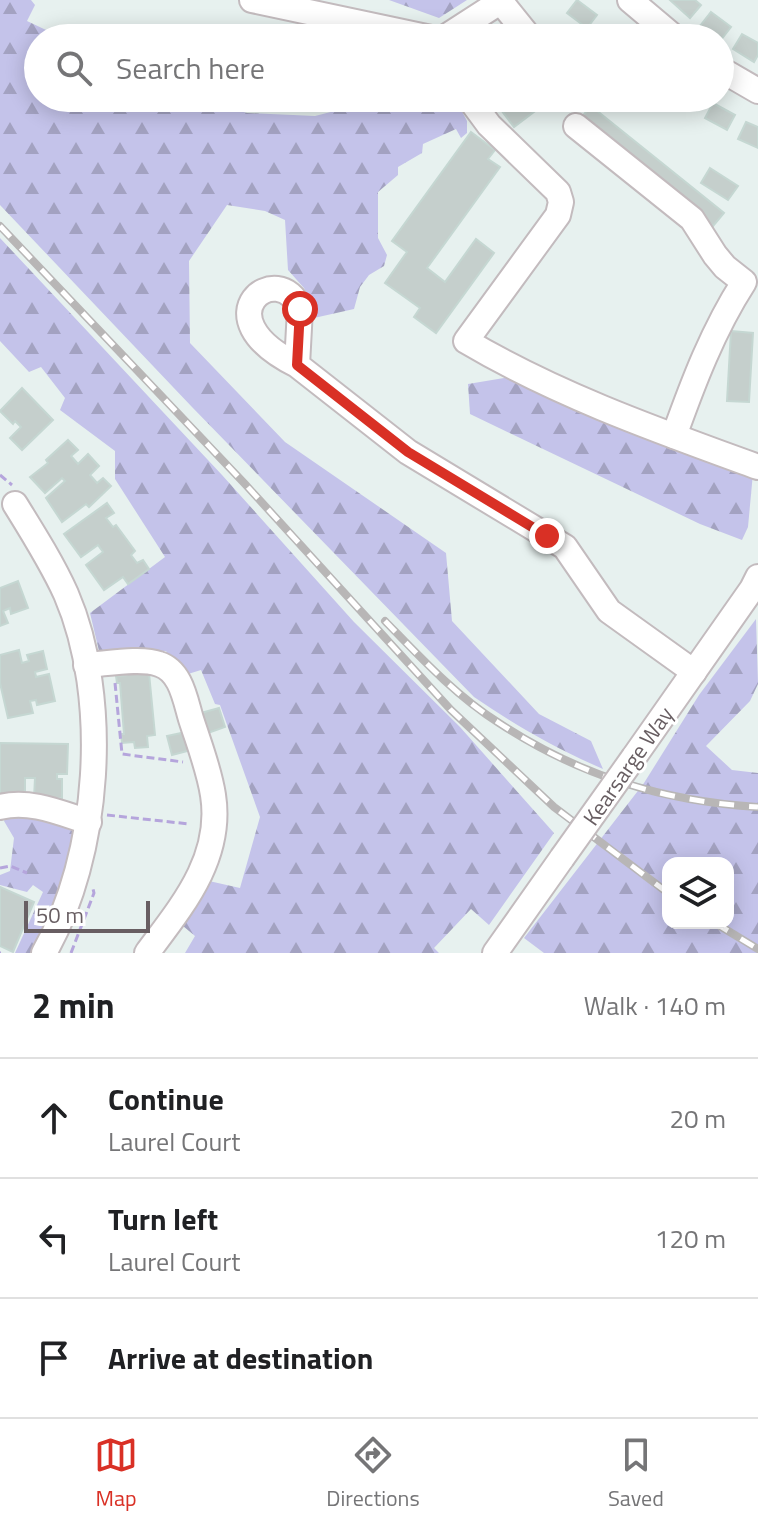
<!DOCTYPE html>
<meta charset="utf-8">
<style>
body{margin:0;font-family:"Titillium Web",sans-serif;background:#f2f2f2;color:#202124}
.controls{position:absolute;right:24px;bottom:24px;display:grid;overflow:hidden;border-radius:16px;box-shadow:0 4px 20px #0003}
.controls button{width:72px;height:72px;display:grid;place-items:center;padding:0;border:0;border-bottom:2px solid #e0e0e0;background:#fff;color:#202124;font:40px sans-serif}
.scale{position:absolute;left:24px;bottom:20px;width:126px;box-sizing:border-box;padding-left:8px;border:4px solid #685e62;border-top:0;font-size:22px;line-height:28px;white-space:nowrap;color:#685e62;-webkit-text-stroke:6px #fff;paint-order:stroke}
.stop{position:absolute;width:24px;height:24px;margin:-18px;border:6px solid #d93025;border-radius:50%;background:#fff}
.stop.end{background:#d93025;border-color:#fff;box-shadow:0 2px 8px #0008}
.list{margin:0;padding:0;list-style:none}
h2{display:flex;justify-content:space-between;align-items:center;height:104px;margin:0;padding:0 32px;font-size:34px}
h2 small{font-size:26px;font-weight:400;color:#757577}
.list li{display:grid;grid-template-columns:52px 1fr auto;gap:24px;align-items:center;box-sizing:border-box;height:120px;padding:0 32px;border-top:2px solid #e0e0e0}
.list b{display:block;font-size:30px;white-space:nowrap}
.list p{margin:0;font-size:26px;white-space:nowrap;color:#757577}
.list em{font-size:26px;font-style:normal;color:#757577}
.icon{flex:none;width:44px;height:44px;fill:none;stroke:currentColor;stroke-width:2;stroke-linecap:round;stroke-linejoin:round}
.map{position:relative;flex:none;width:758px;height:953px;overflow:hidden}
.search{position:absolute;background:#fff;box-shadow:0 4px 20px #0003;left:24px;right:24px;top:24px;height:88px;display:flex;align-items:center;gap:20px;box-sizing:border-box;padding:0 28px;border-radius:44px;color:#757577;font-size:30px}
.sheet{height:464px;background:#fff}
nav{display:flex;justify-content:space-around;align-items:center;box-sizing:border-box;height:112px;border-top:2px solid #e0e0e0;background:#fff;font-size:22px;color:#757577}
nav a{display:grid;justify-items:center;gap:4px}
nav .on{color:#d93025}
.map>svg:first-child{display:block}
.forest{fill:url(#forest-firs);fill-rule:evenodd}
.building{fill:#c5cfcc;stroke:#c5d7d2;stroke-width:2}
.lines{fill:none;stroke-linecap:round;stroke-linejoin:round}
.minor-casing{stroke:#c3bbbe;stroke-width:28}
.path{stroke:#b5a5dc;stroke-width:3;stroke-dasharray:8 4;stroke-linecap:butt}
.minor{stroke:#fff;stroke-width:24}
.rail-casing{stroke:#b8b6b6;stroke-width:8}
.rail{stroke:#fff;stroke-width:5;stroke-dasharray:15;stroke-linecap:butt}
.minor-bridge-casing{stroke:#c3bbbe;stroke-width:28;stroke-linecap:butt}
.minor-bridge{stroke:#fff;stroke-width:24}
.route{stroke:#d93025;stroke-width:10}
.labels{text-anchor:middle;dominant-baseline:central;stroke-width:6;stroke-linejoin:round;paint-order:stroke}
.street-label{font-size:22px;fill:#685e62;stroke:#fff}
</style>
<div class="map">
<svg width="758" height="953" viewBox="0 0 758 953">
<defs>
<pattern id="forest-firs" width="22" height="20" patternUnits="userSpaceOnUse" patternTransform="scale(2)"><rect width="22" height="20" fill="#c4c3ea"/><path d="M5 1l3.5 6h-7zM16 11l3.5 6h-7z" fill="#a3a2c1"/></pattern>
</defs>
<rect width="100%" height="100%" fill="#e7f1ef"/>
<g class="forest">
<path d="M0,0H31L35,5L27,21L63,38H38V98H197L247,113L315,116L354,106L357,98H455L467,121V133L461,138L456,129L423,144L422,153L398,167V175L378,192V238L387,255L384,266L369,275L360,287L354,309L314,318L311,302L304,288L288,270L285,220L265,211L227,205L189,261L190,343L285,442L446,553L452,621L539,714L591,741L603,769C557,749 516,726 474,697L192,407L0,205Z"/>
<path d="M389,0H467L439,18Z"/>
<path d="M0,238L222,475L354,622L460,727L554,833L489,925L471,909L434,948L439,953H185L195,936L183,926L209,881L240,888L260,817L220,705L215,704L201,670L188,674L172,662L166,651H99L90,613L165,557L115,479V451L60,410L65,398L41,367L29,372L0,341Z"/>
<path d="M510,377L753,473L748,527L742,540L700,524L470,414L468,384Z"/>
<path d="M756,619L758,684L750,701L706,746L732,770L758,773V953H544L524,938L644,783L699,695ZM668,863H728V923H668Z"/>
<path d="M17,797L81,818L76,858L33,953H15L43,892L33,885L27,892L0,885V875L10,871L14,838L4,821Z"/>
</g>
<g class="building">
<path d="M577,0L597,15L587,28L567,13Z"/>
<path d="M670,0H695L701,5L690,18Z"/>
<path d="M711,12L731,27L720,41V38H716L700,26Z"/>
<path d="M742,34L758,43V55L754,62L733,49Z"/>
<path d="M492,98H537L543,105L514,127Z"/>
<path d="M672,98H700L696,110L671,102Z"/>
<path d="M713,103L735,115L727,130L705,118Z"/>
<path d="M591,106L724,213L713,226L580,119Z"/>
<path d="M746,122L758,127V148L738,139Z"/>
<path d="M471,132L495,150L488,159L500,167L427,268L445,282L476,239L494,253L436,333L414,317L420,308L385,283L407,252L392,241Z"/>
<path d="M710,168L738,186L728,200L701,183Z"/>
<path d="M731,331L753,333L749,402L727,401Z"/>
<path d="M22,388L53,420L22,450L10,438L21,427L15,421L13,424L0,411Z"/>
<path d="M68,440L78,450L71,456L78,464L88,454L99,466L90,475L97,483L103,478L111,486L89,507L86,504L62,522L46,498L65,481L62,478L45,493L30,477L48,463L46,460Z"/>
<path d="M107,503L114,513L106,518L113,527L116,525L135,551L131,555L137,563L143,560L149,569L128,584L123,577L104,590L86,565L103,552L98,545L81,557L64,534Z"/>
<path d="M18,581L28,608L11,614L10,608L3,611L8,623L0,626V588Z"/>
<path d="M19,650L22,663L29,661L27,655L43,651L47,669L35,672L36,677L49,674L55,701L37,705L36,700L30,701L33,713L8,718L0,683V655Z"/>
<path d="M140,667L141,674L149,673L155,735L147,736L148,747L135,748L134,742L122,743L121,734H124L120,683H117L116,676L127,675V668Z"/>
<path d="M219,708L225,727L208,733L201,713Z"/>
<path d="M186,732L191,750L172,755L167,736Z"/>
<path d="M0,743L68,744L67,774H57V779H62V798H34L35,778H25V797L0,796Z"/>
<path d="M0,887L34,902L13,952L0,946Z"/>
</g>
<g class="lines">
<g class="minor-casing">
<g id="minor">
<path d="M252,0L431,38"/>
<path d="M630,0L675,38"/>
<path d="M501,2L530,38"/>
<path d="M444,38L503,0"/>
<path d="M720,69L758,91"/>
<path d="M469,98L489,125L558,192L561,202L558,215L466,341C557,395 659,431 758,467"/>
<path d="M576,126L692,219L715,255L725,267L744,282C713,330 693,383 674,436"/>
<path d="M297,365L300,309C280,257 198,316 297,365L408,452L565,547L609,611L694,672"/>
<path d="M15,504C33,533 52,563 66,594C111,698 100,856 44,953"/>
<path d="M86,665C105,664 141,657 159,664C181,671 185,699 191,719C199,744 209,769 213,795C223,858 182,906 147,953"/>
<path d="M634,757L752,589L758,577"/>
<path d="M0,807C29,799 61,813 89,822"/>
<path d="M495,953L562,858"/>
</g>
</g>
<g class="path">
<path d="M0,475L12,485"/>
<path d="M115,683L122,754L183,762"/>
<path d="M107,815L189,824"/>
<path d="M0,868L10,866L27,873"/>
<path d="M0,953H1"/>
<path d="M71,953L94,893L93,889"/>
</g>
<use href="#minor" class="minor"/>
<g class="rail-casing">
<g id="rail">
<path d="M0,226L245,484L451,710L554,807L668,893"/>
<path d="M385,621C420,657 456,696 499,723C580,776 662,801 758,807"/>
<path d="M715,923L758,949"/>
</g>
</g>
<use href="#rail" class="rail"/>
<g class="minor-bridge-casing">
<path id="minor-bridge" d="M562,858L634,757"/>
</g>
<use href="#minor-bridge" class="minor-bridge"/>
</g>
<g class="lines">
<path class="route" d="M300,309L297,365L408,452L547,536"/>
</g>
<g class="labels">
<g class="street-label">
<text transform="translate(628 766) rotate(-55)">Kearsarge Way</text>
</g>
</g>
</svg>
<div class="controls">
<button><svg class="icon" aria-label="layers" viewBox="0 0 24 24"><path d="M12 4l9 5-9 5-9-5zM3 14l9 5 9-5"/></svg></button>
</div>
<div class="scale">50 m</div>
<div class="stop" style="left:300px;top:309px"></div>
<div class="stop end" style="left:547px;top:536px"></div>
<div class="search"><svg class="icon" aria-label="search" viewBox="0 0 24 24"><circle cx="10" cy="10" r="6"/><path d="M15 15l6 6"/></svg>Search here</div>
</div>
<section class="sheet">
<h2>2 min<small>Walk · 140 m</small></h2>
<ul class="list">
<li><svg class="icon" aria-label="ahead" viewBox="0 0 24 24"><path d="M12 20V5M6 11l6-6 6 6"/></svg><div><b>Continue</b><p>Laurel Court</p></div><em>20 m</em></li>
<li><svg class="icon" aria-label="left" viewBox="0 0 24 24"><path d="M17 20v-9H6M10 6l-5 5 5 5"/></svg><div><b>Turn left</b><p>Laurel Court</p></div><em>120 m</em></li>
<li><svg class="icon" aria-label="arrive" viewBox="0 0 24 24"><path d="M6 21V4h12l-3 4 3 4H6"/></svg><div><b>Arrive at destination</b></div></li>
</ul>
</section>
<nav>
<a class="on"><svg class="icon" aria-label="map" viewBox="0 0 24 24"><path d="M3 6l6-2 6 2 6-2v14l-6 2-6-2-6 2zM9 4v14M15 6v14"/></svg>Map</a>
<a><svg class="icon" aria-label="directions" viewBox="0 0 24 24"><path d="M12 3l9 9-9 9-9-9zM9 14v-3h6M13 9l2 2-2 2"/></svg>Directions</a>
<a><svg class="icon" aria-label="saved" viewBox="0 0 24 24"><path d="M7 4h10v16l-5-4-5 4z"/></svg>Saved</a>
</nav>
